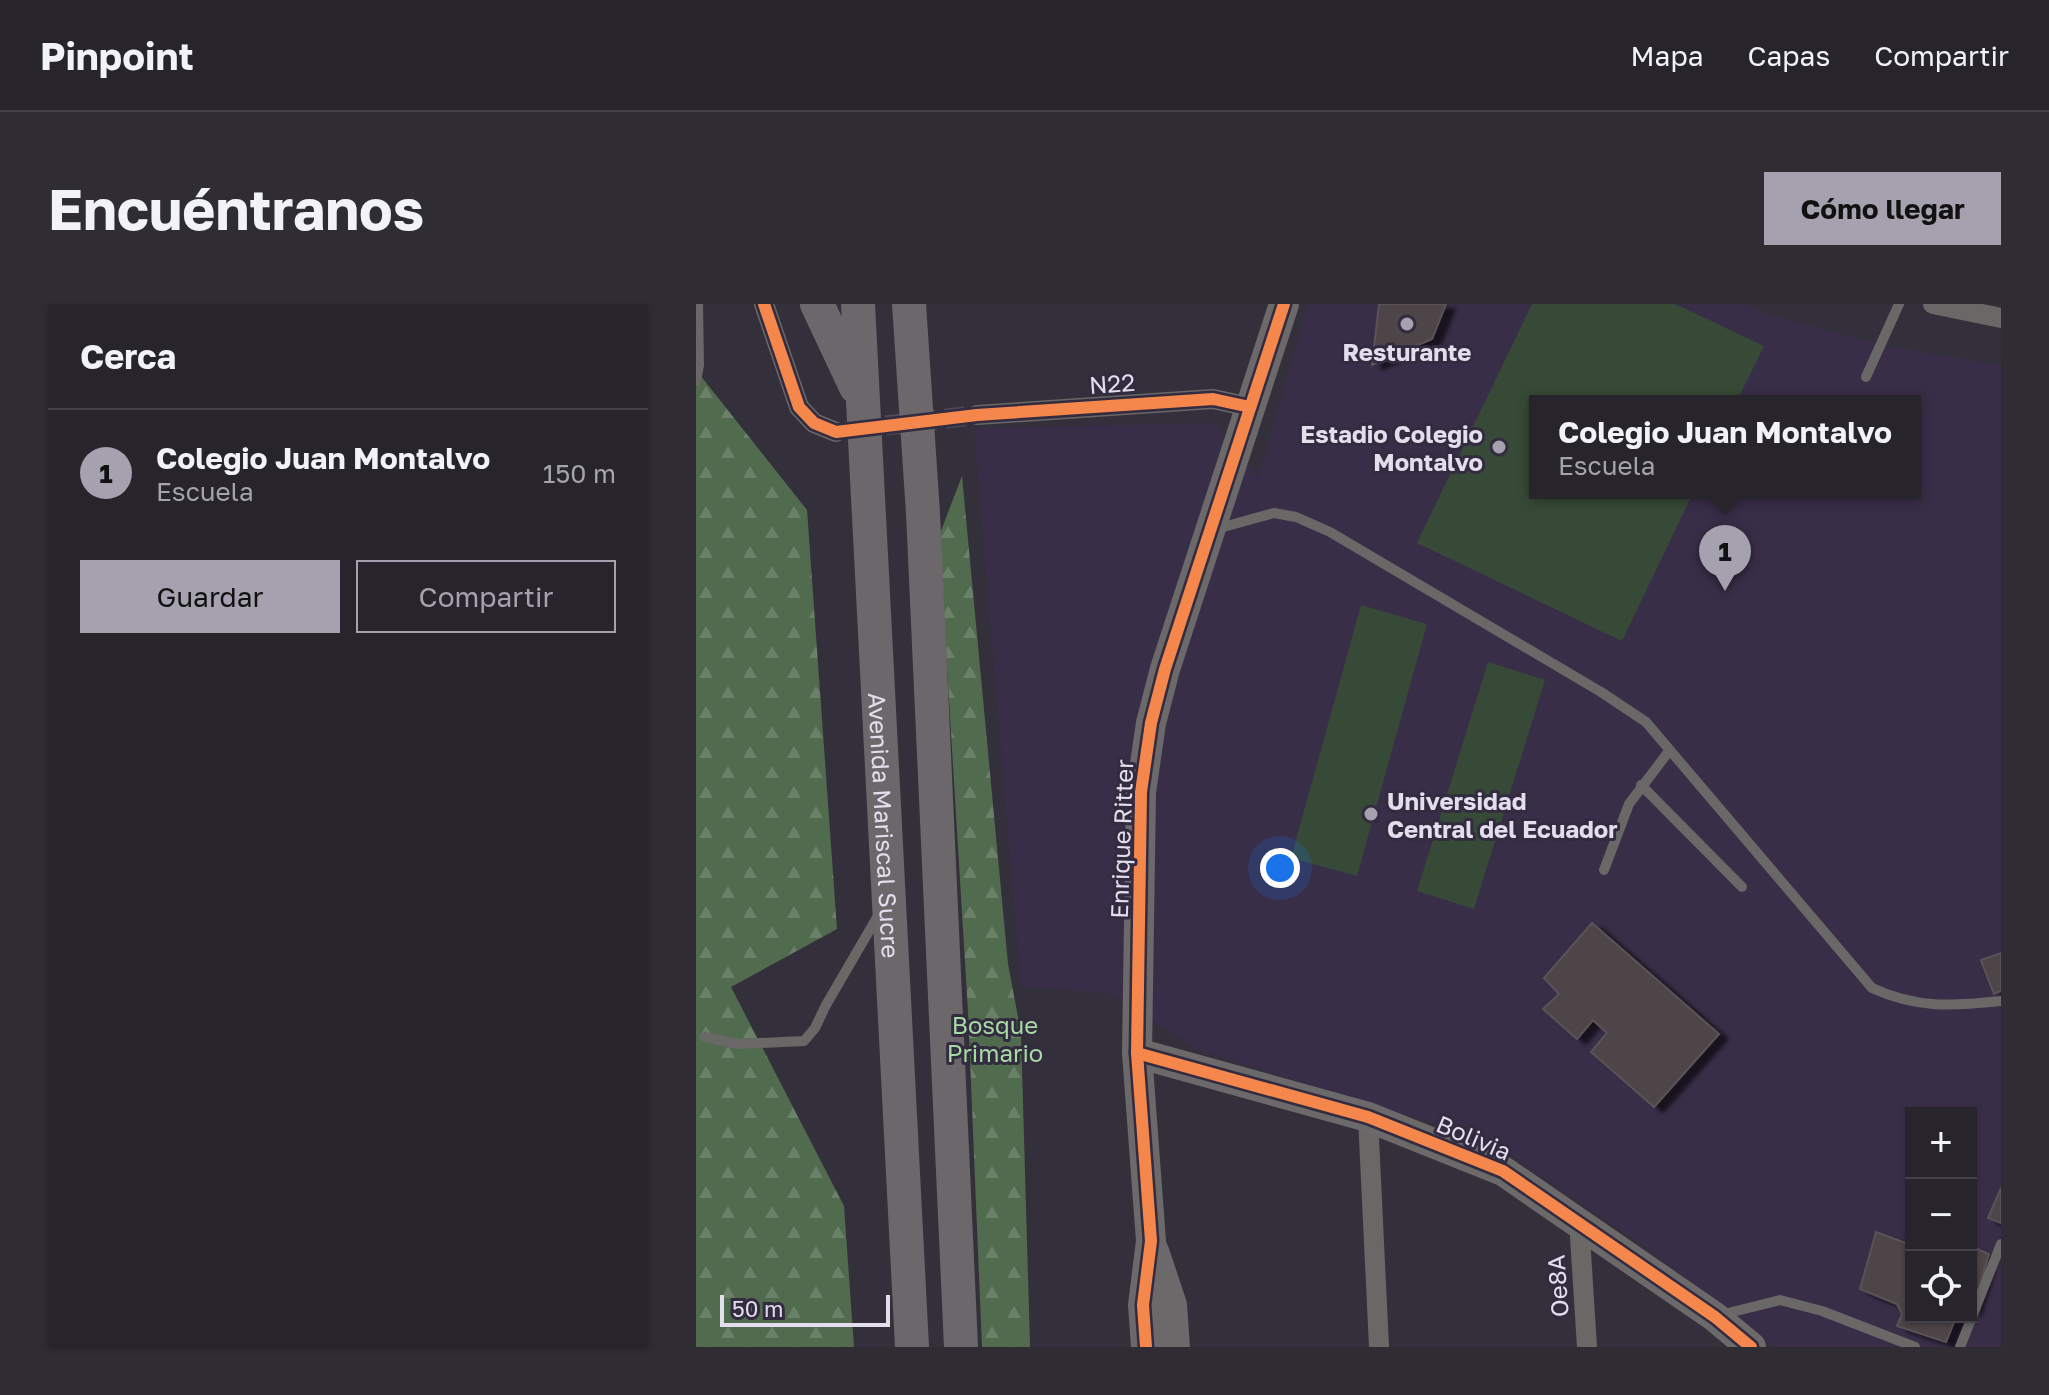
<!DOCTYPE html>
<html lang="es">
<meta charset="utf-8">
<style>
body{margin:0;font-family:"Golos Text",sans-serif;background:#2f2c34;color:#f1f3f6}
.controls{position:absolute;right:24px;bottom:24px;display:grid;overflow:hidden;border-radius:0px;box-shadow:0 2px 6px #0004}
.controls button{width:72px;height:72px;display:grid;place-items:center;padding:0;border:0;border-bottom:2px solid #434148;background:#27242c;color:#f1f3f6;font:40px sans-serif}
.scale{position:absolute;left:24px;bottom:20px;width:170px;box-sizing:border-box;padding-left:8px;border:4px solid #e3deec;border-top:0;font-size:22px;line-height:28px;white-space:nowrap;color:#e3deec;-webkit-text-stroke:6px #332b40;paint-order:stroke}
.you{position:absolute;left:584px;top:564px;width:28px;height:28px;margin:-20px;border:6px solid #fff;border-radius:50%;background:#1a73e8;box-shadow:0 0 0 12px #1a73e833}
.badge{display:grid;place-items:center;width:52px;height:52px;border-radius:50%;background:#a6a1ae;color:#111;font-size:26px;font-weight:700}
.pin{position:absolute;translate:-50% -66px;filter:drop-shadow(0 2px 4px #0008)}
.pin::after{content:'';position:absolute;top:42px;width:28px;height:24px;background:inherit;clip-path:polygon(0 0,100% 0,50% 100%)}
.popup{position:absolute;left:833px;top:91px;width:392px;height:104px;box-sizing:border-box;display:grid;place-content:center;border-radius:0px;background:#27242c;filter:drop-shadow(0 2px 6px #0005);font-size:26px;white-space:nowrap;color:#a4a4a9}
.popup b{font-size:30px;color:#f1f3f6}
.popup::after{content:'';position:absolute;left:50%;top:100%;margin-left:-16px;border:16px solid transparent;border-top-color:#27242c}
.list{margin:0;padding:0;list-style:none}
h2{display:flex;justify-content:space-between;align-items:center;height:104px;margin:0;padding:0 32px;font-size:34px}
h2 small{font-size:26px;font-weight:400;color:#a4a4a9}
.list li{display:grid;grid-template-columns:52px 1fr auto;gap:24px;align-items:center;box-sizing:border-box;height:128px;padding:0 32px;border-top:2px solid #434148}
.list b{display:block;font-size:30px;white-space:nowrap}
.list p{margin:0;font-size:26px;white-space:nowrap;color:#a4a4a9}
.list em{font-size:26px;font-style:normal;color:#a4a4a9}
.actions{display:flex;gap:16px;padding:24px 32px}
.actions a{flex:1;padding:18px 0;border:2px solid #a6a1ae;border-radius:0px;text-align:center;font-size:28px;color:#a6a1ae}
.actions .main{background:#a6a1ae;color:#111}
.icon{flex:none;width:44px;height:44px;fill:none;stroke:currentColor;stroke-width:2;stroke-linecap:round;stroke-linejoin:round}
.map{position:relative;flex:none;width:1305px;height:1043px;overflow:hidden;border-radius:0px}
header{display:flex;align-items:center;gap:48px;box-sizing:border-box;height:112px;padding:0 40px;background:#27242c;border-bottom:2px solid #434148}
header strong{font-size:38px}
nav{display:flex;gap:44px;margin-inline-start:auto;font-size:28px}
.intro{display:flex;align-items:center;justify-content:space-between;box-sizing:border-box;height:192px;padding:0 48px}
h1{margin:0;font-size:56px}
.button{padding:20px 36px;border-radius:0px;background:#a6a1ae;color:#111;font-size:28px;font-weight:700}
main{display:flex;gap:48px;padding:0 48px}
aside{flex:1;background:#27242c;border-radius:0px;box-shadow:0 2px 6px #0004}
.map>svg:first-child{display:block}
.built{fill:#392e48;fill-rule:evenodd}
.green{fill:#374a37}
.forest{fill:url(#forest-firs)}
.building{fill:#4e4446;stroke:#5a5356;stroke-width:2;filter:url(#shadow)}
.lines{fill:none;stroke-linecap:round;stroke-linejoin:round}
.street-tunnel{stroke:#4e4a56;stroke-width:20;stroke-dasharray:20 10;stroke-linecap:butt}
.lane{stroke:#6a6767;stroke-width:10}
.street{stroke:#6a6767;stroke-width:20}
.secondary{stroke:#6c696a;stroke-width:30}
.primary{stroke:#6b676a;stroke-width:34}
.cycleway-casing{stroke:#332b40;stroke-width:17}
.cycleway{stroke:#f5874c;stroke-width:12}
.poi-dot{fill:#a6a1ae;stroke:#332b40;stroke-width:3}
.labels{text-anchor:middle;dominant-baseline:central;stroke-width:6;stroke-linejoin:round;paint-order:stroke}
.poi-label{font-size:24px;font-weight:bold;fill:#e3deec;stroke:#332b40}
.street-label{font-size:24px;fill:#e3deec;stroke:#332b40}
.park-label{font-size:24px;fill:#a6daa2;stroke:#332b40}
</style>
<header>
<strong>Pinpoint</strong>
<nav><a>Mapa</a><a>Capas</a><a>Compartir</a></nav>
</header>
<div class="intro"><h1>Encuéntranos</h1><a class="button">Cómo llegar</a></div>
<main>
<aside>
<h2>Cerca<small></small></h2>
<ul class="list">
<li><span class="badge">1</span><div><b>Colegio Juan Montalvo</b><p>Escuela</p></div><em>150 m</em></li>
</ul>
<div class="actions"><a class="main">Guardar</a><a>Compartir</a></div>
</aside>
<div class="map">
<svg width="1305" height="1043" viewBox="0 0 1305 1043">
<defs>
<pattern id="forest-firs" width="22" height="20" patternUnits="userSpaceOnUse" patternTransform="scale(2)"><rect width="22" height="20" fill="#516b4f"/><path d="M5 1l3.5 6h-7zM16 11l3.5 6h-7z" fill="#6a8068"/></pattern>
<filter id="shadow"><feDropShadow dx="9" dy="5" stdDeviation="2" flood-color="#0009"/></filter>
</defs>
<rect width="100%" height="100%" fill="#34303b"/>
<path class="built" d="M612,0H1050L1064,8L1185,41L1305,61V1043H1079L959,950L793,836L501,746L416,690L325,682L278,124L519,119L562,174ZM839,97H1219V189H839ZM1215,809H1275V1013H1215Z"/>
<g class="green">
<path d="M836,0H979L1068,42L1041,97H839V189H997L926,337L721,239Z"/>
<path d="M665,301L731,320L661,572L595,554Z"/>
<path d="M792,358L849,376L778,605L721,587Z"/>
</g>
<g class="forest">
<path d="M0,66L111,206L141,625L35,683L148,902L158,1043H0Z"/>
<path d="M266,172L312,660L325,729L334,1043H286L272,707L243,232Z"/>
</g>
<g class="building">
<path d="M683,0H750L736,35L676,61Z"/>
<path d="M896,619L1023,730L958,803L895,748L911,729L897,716L881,735L847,705L863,690L848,674Z"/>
<path d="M1305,649V687L1298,690L1285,656Z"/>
<path d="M1305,884V919L1292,914Z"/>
<path d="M1180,928L1215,941V1013H1260L1250,1038L1201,1022L1206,1010L1201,1000L1164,985Z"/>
<path d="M1275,942L1293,950L1276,1007H1275Z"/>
</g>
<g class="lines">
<path class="street-tunnel" d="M160,125L281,111"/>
<g class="lane">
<path d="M1170,73L1203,0"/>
<path d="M0,77L3,61L2,0"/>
<path d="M520,225L578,209L600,213L634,228L905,388L950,418L1176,684C1222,705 1256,702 1305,697"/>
<path d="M945,481L1046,583"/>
<path d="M908,566L933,500L973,447"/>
<path d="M9,733L41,740L108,737L119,724L130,701L183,610"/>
<path d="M1024,1011L1084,996L1126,1007L1219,1043"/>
<path d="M1264,1043L1305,940"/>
</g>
<g class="street">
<path d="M68,0L103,103L118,119L140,128"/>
<path d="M1237,0L1305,14"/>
<path d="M281,111L517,95L554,103"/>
<path d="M672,813L683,1043"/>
<path d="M883,917L891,1043"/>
</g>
<g class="secondary">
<path d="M441,749L672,813L807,867L1019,1013L1055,1043"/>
<path d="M458,947L476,1001L479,1043"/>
<path d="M450,1043L447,1001L455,937L441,749L445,488L455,419L469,365L588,0"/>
</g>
<g class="primary">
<path d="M121,0L160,83"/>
<path id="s1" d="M162,0L216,1043"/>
<path d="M213,0L227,209L265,1043"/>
</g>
<g class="cycleway-casing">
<g id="cycleway">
<path d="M68,0L103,103L118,119L140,128L281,111L517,95L554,103"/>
<path d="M441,749L672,813L807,867L1019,1013L1055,1043"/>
<path d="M450,1043L447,1001L455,937L441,749L445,488L455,419L469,365L588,0"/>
</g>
</g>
<use href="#cycleway" class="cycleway"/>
</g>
<g class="poi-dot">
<circle cx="711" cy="20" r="8"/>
<circle cx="803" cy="143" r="8"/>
<circle cx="675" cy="510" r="8"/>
</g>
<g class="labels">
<g class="poi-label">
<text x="711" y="47">Resturante</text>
<text x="787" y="129" text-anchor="end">Estadio Colegio<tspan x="787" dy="28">Montalvo</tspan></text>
<text x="691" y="496" text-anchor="start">Universidad<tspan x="691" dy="28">Central del Ecuador</tspan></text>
</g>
<g class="street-label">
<text transform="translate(416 79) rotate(-4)">N22</text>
<text stroke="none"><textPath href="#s1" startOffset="522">Avenida Mariscal Sucre</textPath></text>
<text transform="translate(425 535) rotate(-88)">Enrique Ritter</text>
<text transform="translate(778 833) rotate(23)">Bolivia</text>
<text transform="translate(861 982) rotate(-94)">Oe8A</text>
</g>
<g class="park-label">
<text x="299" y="720">Bosque<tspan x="299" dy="28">Primario</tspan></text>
</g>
</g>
</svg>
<div class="controls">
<button>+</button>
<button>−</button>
<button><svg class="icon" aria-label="locate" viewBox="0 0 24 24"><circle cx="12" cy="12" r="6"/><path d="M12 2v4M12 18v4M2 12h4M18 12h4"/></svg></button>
</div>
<div class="scale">50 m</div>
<div class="you"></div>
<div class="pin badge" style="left:1029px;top:287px">1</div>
<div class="popup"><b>Colegio Juan Montalvo</b>Escuela</div>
</div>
</main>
